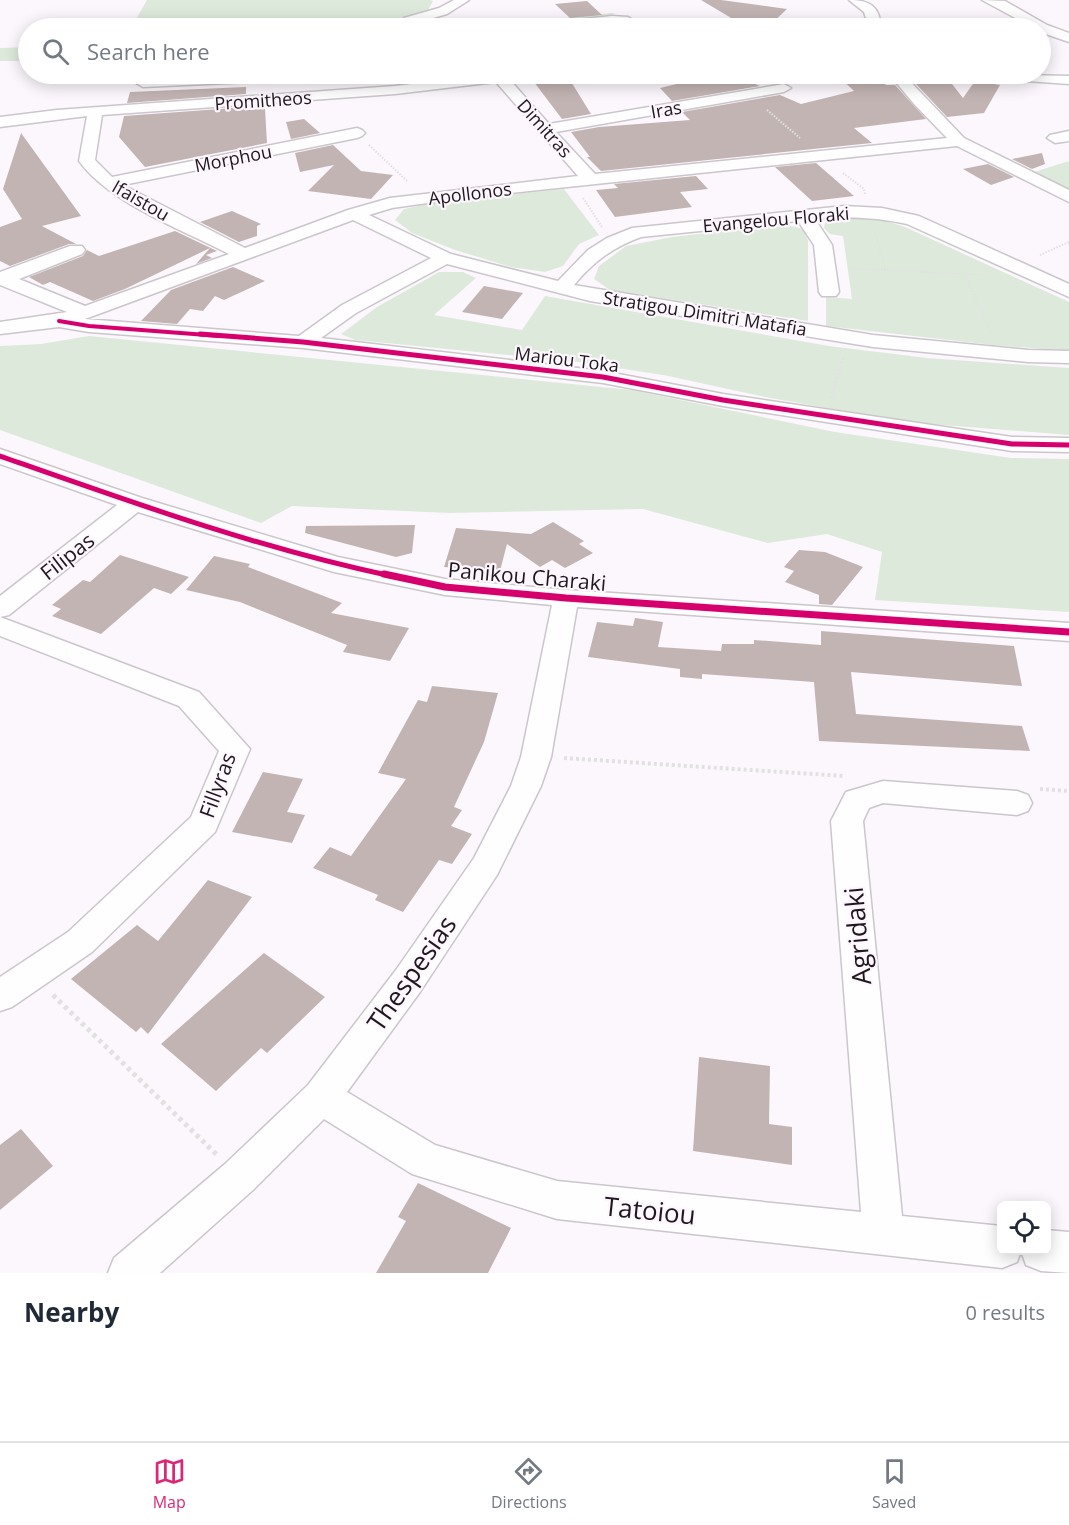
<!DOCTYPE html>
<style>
body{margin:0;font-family:"Open Sans",sans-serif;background:#f2f2f3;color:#1f2937}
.controls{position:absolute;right:18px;bottom:18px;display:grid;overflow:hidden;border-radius:9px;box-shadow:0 3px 15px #0003}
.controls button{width:54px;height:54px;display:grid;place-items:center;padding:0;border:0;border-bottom:2px solid #e0e1e3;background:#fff;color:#1f2937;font:30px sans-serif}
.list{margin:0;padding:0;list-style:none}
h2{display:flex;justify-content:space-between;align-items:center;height:78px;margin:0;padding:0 24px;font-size:26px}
h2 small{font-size:20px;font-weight:400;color:#747a83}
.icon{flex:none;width:33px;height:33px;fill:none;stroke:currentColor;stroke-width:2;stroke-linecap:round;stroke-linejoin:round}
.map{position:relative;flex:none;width:1069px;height:1273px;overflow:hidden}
.search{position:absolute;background:#fff;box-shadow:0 3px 15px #0003;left:18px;right:18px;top:18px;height:66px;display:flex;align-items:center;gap:15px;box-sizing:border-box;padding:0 21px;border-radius:33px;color:#747a83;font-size:22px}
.sheet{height:168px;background:#fff}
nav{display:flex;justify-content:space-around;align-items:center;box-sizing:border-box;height:84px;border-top:2px solid #e0e1e3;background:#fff;font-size:16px;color:#747a83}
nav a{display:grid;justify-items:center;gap:3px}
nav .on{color:#db2777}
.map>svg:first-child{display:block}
.green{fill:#ddeadb}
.building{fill:#c2b4b3}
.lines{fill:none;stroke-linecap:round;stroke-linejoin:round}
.minor-casing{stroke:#cbc6cb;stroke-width:3}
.path-far3{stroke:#e2e1e2;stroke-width:2;stroke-dasharray:1.5 1.5;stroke-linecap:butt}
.path-far2{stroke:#e2e1e2;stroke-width:3;stroke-dasharray:2 2;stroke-linecap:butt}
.path-far1{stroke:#e2e1e2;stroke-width:4;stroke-dasharray:3 3;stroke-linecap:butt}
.path{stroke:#e2e1e2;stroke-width:5;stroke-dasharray:4 4;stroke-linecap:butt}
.minor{fill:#fffeff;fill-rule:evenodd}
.cycleway-far2-casing{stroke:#fdf6fd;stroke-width:6}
.cycleway-far1-casing{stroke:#fdf6fd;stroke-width:8}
.cycleway-casing{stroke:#fdf6fd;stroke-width:10}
.cycleway-far2{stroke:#d6006c;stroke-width:4}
.cycleway-far1{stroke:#d6006c;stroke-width:5}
.cycleway{stroke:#d6006c;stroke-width:7}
.labels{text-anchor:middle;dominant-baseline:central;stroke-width:4.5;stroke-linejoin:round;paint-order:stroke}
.far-street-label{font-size:18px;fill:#1d171e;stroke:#fdf6fd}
.street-label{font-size:21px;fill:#1d171e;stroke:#fdf6fd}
.near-street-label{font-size:26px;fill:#1d171e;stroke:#fdf6fd}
</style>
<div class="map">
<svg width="1069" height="1273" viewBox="0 0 1069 1273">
<rect width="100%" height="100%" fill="#fcf7fc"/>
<g class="green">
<path d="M147,0H430L433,1L428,10L398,19L349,24V28H131Z"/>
<path d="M612,13L615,14L597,18L598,19L522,28H473Z"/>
<path d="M28,47V61H0V48Z"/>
<path d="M1069,161V190L1034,172Z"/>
<path d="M564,189L599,235L579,244L563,266L545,272L511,267L455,250L412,233L395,220L404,209L441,201Z"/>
<path d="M850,217L883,220L905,227L1069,302V351L993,345L826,326V297L852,299L843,236L830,234L824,228L825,223L837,218Z"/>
<path d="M783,224L804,229L808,241V321L610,290L594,279L599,266L626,246L672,237Z"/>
<path d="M439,272H463L476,278L434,315L522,330L545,296L829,346L927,358L1069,368V435L906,422L765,397L663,375L578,362L355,340L341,334L377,307Z"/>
<path d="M89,336L632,390L835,432L1011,458L1069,459V612L875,600L882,552L827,534L768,543L643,509L449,513L292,506L261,523L0,430V346L41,344Z"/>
</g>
<g class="building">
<path d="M701,0H721L787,9L767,28H748Z"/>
<path d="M587,1L602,15L570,18L555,4Z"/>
<path d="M836,74H872L886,85H895L926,119L854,128L872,143L601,171L587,157H590L571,132L599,127L690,120L682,112L780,95L801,104L854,91Z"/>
<path d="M710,76L719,80L737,76L760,86L672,101L660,88Z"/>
<path d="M570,80L591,114L562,119L534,82Z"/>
<path d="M975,81L1000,85L984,113L947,117L916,84H952L963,98Z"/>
<path d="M246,87V94L127,103L130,92Z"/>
<path d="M247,107V110L265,109L267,143L145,167L119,137L124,116Z"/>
<path d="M304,119L320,133L291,139L286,122Z"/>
<path d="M21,133L81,216L42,226L76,244H69L10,266L0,261V227L22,219L3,189Z"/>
<path d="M333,145L361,171L393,175L371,199L308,191L334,165L300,172L295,153Z"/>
<path d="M1042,153L1045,164L1032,169L1012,159Z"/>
<path d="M816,163L854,196L812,201L775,167Z"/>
<path d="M988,164L1014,177L991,185L963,169Z"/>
<path d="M696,176L708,189L680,192L692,207L615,217L596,190L618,188L614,184Z"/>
<path d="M232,211L261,224L257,226V236L239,242L200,222Z"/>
<path d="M175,231L217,251L206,255L212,258L196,264L210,248L125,289L93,301L50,282L43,285L29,277L83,256L87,250L99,256Z"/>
<path d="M233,267L265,281L224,300L215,296L203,311L190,309L177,324L141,321L171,290Z"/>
<path d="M484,286L523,293L502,319L462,312Z"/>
<path d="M553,522L584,541L579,544L593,553L565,568L552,560L540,567L507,544L500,571L444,567L456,528L531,534Z"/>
<path d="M415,525L412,553L396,557L305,533L306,526Z"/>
<path d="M799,550L825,552L863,567L832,605L819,604V595L785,582L794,571L784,567Z"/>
<path d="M120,555L189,577L171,594L154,588L101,634L52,616L61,609L52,605L83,580L90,582Z"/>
<path d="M214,556L250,564L248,567L342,603L331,613L409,628L390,661L343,652L347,645L240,602L186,590Z"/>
<path d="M635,618L663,622L658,647L721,651L722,644H754V640L821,645V631L1014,646L1022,686L851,672L856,714L1022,726L1030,751L819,741L814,682L702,674V679L680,677V669L588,657L597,622L633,626Z"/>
<path d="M432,686L498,693L484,742L454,807L462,810L451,826L472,834L452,864L439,860L403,912L375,900L378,895L313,868L330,847L351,856L406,779L378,773L418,700L427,702Z"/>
<path d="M263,772L303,779L287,812L305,815L292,843L232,832Z"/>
<path d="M208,880L252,897L148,1034L141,1027L136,1032L71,979L137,925L158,941Z"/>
<path d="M264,953L325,997L267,1053L261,1048L216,1091L161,1044Z"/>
<path d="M699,1057L770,1066L769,1124L792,1127V1165L693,1151Z"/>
<path d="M21,1129L53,1166L0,1210V1145Z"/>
<path d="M418,1183L511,1228L488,1273H376L406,1221L398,1217Z"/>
</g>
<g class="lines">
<g class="minor-casing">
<g id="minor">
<path d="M454,0H469L447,14L409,25L403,21L404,18L439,8Z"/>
<path d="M849,0C869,0 880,6 881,28H869L864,12Z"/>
<path d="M982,0L1005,1L1047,25L1069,33V42L1040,32V28H1034Z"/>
<path d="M612,16L628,17L644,28C633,29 624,23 613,24C586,25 559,31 533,28L539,24Z"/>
<path d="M259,74H298L296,77L275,81L143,87L136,83L143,79Z"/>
<path d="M496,74H533L531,77L510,80L549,124L784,84L791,88L784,92L556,132L595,174L947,138L915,105L889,74H903L964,138L1069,190V202L957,146L463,198L392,208L369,215L451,254L558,281L588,250L607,238L632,228L844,206L882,208L919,216L1069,284V297L907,224C876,217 847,216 815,219L832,245L839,292L836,296H822L819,292L814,245L798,221L641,237C613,247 593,262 574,285L873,335L1028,350L1069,351V363L1028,362L873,347L590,301L447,264L356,313L321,338L603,371L723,394L1012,437L1069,438V452L1012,451L723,406L603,383L303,348L89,332L59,327L0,334V322L67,312L0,285V272L70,246H82L85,250L82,254L19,279L85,306L229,254C183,230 109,203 79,161L87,116L0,127V117L57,110L395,86ZM496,82L578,176L390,198L348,210L245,248L123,185L357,138L362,136L365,133L362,130L357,128L112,177L95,160L102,115L395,94ZM353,220L431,258L342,305L299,336L85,319Z"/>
<path d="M978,74L1069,76V84L985,78Z"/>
<path d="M1069,131V141L1055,143L1047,138L1050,135Z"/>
<path d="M0,449L142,498L338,557L445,579L566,590L1069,623V641L577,607L551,757L541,786L497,875L420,992L347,1092L435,1145L557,1181L861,1212L831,821L846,792L883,781L1017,791L1028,795L1032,803L1028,811L1017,815L883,803L869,808L863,821L902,1216L1002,1226V1250H1046V1230L1069,1232V1273L1041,1271L1026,1265L1021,1251L1017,1262L1002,1268L557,1219L412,1174L324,1119L253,1190L160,1273H108L114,1258L225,1164L308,1085L396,970L474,858L511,786L521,757L552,605L445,595L334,572L138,512L9,615L0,617L199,692L250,749L215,832L92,952L12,1007L0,1011V977L68,932L191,817L219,751L179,706L0,636V596L117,505L0,464Z"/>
</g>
</g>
<g class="path-far3">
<path d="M767,110L800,138"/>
<path d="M369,145L407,181"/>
<path d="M843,173L864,189L865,194"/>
<path d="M583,198L602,227"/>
<path d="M875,233L886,270"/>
<path d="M1040,255L1069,242"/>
<path d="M848,268L984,275"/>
<path d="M965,274L991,333"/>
</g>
<path class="path-far2" d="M831,398L844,356"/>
<g class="path-far1">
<path d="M564,758L844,776"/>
<path d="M1040,789L1069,791"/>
</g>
<path class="path" d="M53,995L217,1155"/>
<use href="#minor" class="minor"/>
<g class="cycleway-far2-casing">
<path id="cycleway-far2" d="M59,321L89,326L220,336"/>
</g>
<g class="cycleway-far1-casing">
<g id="cycleway-far1">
<path d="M200,334L303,342L603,377L723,400L1012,444L1069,445"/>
<path d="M0,456C128,501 258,548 391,576"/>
</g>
</g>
<g class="cycleway-casing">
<path id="cycleway" d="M384,574L445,587L566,598L1069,632"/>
</g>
<use href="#cycleway-far2" class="cycleway-far2"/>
<use href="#cycleway-far1" class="cycleway-far1"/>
<use href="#cycleway" class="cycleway"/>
</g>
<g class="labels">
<g class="far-street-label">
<text transform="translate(263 100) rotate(-4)">Promitheos</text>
<text transform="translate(666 109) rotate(-10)">Iras</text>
<text transform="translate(545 128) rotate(48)">Dimitras</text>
<text transform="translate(233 158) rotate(-11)">Morphou</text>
<text transform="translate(470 193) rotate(-7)">Apollonos</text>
<text transform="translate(141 200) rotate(30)">Ifaistou</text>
<text transform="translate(776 219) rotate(-5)">Evangelou Floraki</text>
<text transform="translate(705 313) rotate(9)">Stratigou Dimitri Matafia</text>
<text transform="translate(567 359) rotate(7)">Mariou Toka</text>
</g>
<g class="street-label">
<text transform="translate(67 556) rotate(-38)">Filipas</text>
<text transform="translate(527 576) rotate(5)">Panikou Charaki</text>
<text transform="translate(217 785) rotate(-70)">Fillyras</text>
</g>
<g class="near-street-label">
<text transform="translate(857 936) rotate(-95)">Agridaki</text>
<text transform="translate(411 973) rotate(-55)">Thespesias</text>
<text transform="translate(650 1210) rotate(6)">Tatoiou</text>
</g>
</g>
</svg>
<div class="controls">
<button><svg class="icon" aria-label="locate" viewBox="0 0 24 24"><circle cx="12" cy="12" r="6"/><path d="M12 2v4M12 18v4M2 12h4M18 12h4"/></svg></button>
</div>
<div class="search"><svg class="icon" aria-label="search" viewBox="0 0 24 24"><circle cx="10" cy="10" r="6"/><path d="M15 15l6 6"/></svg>Search here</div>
</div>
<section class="sheet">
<h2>Nearby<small>0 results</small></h2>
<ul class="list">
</ul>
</section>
<nav>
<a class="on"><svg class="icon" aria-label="map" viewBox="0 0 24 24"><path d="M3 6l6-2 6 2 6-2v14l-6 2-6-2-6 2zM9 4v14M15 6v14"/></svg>Map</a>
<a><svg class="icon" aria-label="directions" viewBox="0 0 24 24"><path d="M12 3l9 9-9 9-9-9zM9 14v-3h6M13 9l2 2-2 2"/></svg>Directions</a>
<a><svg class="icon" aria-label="saved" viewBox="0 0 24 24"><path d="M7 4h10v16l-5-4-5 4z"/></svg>Saved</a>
</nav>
